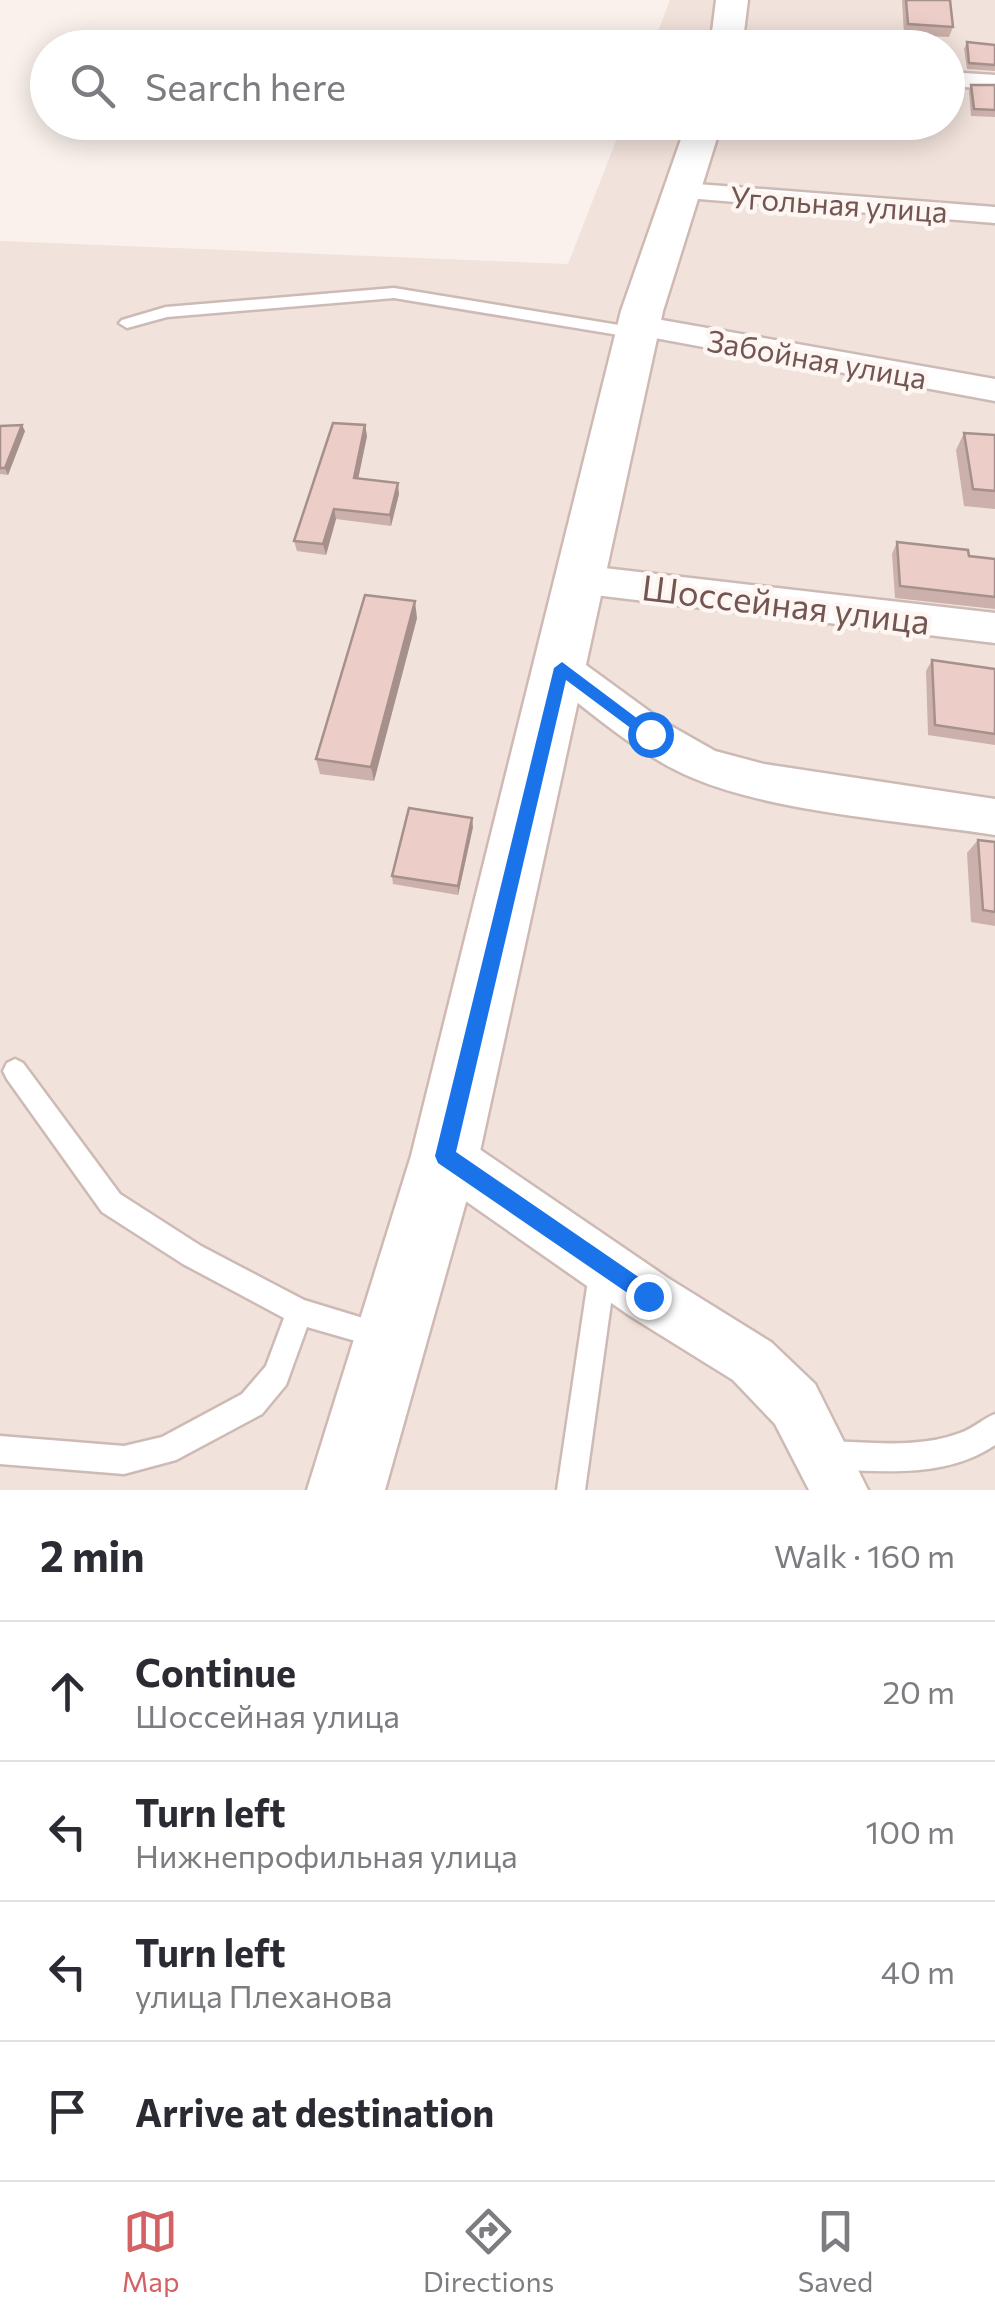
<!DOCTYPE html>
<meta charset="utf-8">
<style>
body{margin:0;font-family:Commissioner,sans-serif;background:#f2f2f3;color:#2b2b33}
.stop{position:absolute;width:30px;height:30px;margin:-22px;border:8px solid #1a73e8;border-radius:50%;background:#fff}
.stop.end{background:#1a73e8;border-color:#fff;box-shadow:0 2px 10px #0008}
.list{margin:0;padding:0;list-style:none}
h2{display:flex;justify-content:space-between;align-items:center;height:130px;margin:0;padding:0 40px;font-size:42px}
h2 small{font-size:32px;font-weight:400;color:#7c7c81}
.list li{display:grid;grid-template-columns:65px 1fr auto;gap:30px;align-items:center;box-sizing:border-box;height:140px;padding:0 40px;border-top:2px solid #e1e1e2}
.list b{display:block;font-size:38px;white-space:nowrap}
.list p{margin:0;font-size:32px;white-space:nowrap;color:#7c7c81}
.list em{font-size:32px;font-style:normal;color:#7c7c81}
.icon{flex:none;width:55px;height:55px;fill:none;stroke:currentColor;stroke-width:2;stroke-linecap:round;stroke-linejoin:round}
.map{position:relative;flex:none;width:995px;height:1490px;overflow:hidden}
.search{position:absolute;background:#fff;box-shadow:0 5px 25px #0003;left:30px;right:30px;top:30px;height:110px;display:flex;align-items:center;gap:25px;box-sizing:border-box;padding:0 35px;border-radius:55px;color:#7c7c81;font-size:38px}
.sheet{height:690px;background:#fff}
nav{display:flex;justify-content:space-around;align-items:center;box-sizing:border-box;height:140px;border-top:2px solid #e1e1e2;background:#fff;font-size:28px;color:#7c7c81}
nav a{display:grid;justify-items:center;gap:5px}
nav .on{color:#d46164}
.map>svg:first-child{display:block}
.residential{fill:#f1e2db}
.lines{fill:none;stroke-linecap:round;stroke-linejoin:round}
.lane-casing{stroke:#cebab5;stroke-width:5}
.street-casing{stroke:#cebab5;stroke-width:5}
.secondary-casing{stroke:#d0b9b3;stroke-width:5}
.lane{fill:#fff;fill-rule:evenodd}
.street{fill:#fff;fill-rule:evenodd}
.secondary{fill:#fff;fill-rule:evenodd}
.wall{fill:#cbb0ab}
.shaded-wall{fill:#a5908b}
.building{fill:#eccdc7;stroke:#a5908b;stroke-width:2.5}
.route{fill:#1a73e8}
.labels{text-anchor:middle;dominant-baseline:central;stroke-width:9;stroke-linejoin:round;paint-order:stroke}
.far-street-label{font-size:30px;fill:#735551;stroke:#fdf6f2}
.street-label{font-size:35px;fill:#735551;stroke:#fdf6f2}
</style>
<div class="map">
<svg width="995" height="1490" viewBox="0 0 995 1490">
<rect width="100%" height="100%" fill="#faf1ec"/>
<path class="residential" d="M670,0H995V1490H0V241L568,264L623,123L948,122V48L652,47Z"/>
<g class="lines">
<g class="lane-casing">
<g id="lane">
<path d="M394,288L637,328L645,333L637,338L394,298L167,317L127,328L119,323L122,320L166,307Z"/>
<path d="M15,1059L23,1063L120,1194L201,1246L304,1300L389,1326L393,1335L389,1344L380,1348L307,1327L286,1385L262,1414L176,1460L124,1474L0,1464V1436L124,1446L162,1437L242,1394L266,1366L284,1318L183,1264L102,1212L7,1079L3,1071L7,1063Z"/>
<path d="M603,1254L612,1258L616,1267L585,1490H557L590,1267L594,1258Z"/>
<path d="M995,1414V1445C945,1479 881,1471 824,1469L814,1465L810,1455L814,1445L824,1441C868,1442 918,1449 960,1433C973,1429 982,1419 995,1414Z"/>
</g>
</g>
<g class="street-casing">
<g id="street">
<path d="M948,72L995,75V89L948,86Z"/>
<path d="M684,183L995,207V223L674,197L670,191L674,185Z"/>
<path d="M639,316L995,379V401L628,333L624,326L628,319Z"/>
<path d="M578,565L995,613V643L578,593L565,589L560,579L565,569Z"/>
<path d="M561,653L575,657L664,722L715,751L764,764L995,799V835C904,821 776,813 693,778C640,756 593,714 547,679L542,668L547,657Z"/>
<path d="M445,1131L463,1138L668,1278L771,1342L815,1384L868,1490H809L775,1424L733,1380L630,1316L427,1174L420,1156L427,1138Z"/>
</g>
</g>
<g class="secondary-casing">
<g id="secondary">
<path d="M716,0H748L742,48H710Z"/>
<path d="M687,122H722L663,311L479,1156L385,1490H307L411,1156L621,311Z"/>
</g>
</g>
<use href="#lane" class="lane"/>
<use href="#street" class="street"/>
<use href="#secondary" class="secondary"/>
</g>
<g class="wall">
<path d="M902,0H950L953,27L949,37L904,35Z"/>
<path d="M967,42L995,45V71L967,69L964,49Z"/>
<path d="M971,85H995V117L971,116L969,91Z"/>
<path d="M365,425L367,436L358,479L399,494L391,526L336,519L326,555L297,551L294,541Z"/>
<path d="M0,426L25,431L8,475L0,474Z"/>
<path d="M964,433L995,435V509L964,506L956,450Z"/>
<path d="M897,542L969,556L995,559V609L895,598L892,554Z"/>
<path d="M417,618L374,781L320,774L316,759Z"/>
<path d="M932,660L995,669V745L928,735L926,671Z"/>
<path d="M473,827L458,895L393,884L392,876Z"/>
<path d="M978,840L995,842V926L971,922L967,853Z"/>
</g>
<g class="shaded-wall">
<path d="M22,425L25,431L8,475L5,468Z"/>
<path d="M365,425L367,436L356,489L354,478Z"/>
<path d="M398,483L399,494L391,526L390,515Z"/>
<path d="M334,509L336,519L326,555L323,544Z"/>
<path d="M415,601L417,618L374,781L371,767Z"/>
<path d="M472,818L473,827L458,895V886Z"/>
</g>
<g class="building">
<path d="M906,0H950L953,27L908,24Z"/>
<path d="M967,42L995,45V65L969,63Z"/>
<path d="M971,85H995V110L974,109Z"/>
<path d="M333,423L365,425L354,478L398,483L390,515L334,509L323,544L294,541Z"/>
<path d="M22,425L5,468H0V426Z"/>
<path d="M964,433L995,435V491L973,489Z"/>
<path d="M897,542L968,550L969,556L995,559V597L900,586Z"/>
<path d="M365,595L415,601L371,767L316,759Z"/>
<path d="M932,660L995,669V734L935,725Z"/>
<path d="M409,808L472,818L458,886L392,876Z"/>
<path d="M978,840L995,842V912L983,910Z"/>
</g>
<path class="route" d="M562,662L658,734L650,740L644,738L566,680L456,1152L656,1289L659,1296L656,1304L648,1307L438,1163L435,1156L554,668Z"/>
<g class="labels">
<g class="far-street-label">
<text transform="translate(839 203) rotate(4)">Угольная улица</text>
<text transform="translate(817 358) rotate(10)">Забойная улица</text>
</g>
<g class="street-label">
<text transform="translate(786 603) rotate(7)">Шоссейная улица</text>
</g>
</g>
</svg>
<div class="stop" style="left:650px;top:734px"></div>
<div class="stop end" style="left:648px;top:1296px"></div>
<div class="search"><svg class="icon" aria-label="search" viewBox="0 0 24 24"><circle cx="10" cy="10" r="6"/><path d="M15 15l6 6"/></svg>Search here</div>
</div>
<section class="sheet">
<h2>2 min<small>Walk · 160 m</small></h2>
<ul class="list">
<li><svg class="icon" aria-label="ahead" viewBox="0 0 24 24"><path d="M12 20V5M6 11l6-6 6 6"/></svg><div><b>Continue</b><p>Шоссейная улица</p></div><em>20 m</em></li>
<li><svg class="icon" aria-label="left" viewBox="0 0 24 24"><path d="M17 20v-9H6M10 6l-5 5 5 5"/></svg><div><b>Turn left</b><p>Нижнепрофильная улица</p></div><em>100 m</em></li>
<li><svg class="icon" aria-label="left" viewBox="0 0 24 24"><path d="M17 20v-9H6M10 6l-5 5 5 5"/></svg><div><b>Turn left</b><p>улица Плеханова</p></div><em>40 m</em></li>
<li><svg class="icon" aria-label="arrive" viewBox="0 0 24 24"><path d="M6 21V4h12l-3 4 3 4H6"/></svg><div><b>Arrive at destination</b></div></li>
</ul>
</section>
<nav>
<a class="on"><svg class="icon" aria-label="map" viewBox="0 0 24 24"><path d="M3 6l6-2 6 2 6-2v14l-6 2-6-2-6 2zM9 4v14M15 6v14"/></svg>Map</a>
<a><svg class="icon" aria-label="directions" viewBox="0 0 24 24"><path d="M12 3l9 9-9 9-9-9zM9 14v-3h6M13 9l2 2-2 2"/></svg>Directions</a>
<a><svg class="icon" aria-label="saved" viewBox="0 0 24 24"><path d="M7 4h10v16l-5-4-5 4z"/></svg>Saved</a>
</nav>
